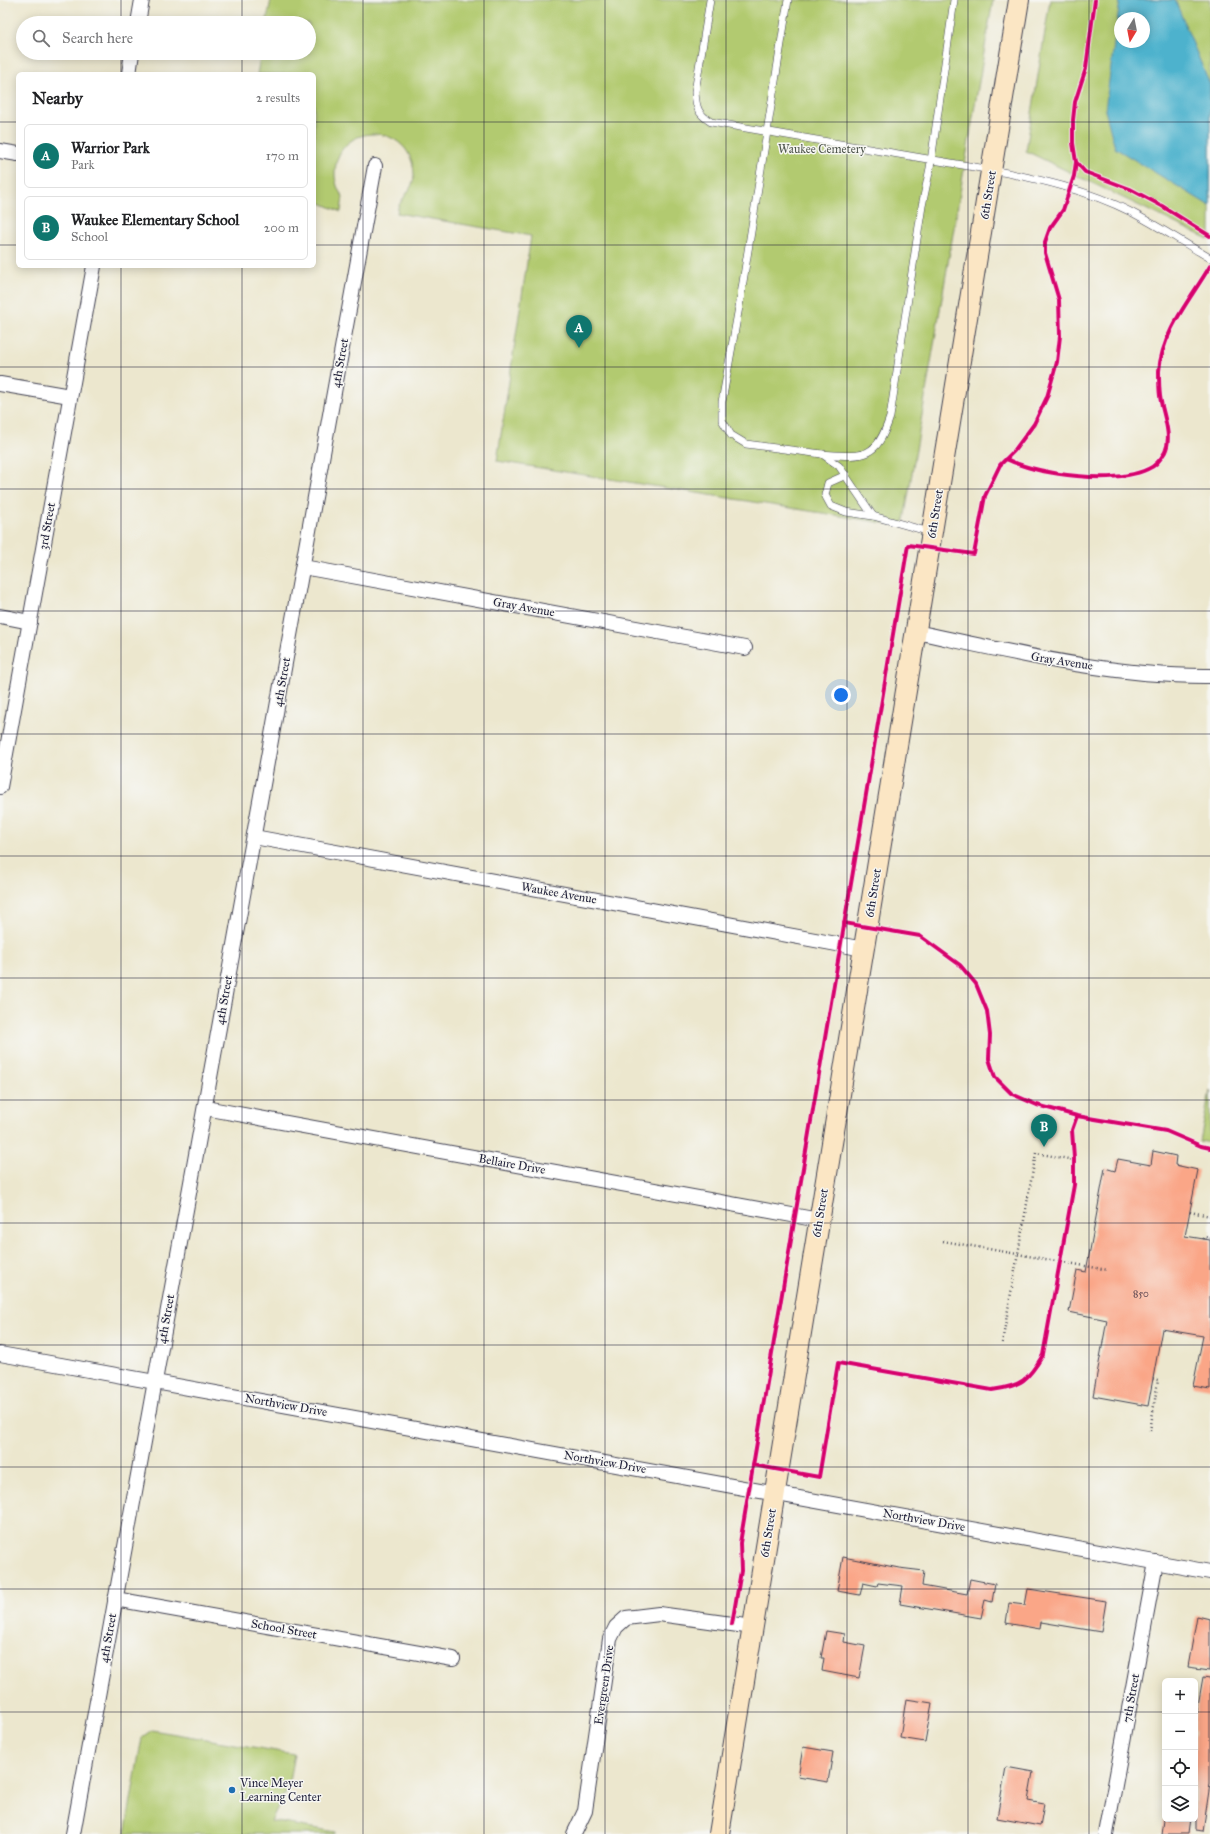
<!DOCTYPE html>
<meta charset="utf-8">
<style>
body{margin:0;font-family:"IM FELL Great Primer",serif;background:#f6f6f6;color:#202124}
.controls{position:absolute;right:12px;bottom:12px;display:grid;overflow:hidden;border-radius:6px;box-shadow:0 2px 10px #0003}
.controls button{width:36px;height:36px;display:grid;place-items:center;padding:0;border:0;border-bottom:1px solid #e0e0e0;background:#fff;color:#202124;font:20px sans-serif}
.compass{position:absolute;left:1114px;top:12px;width:36px;height:36px;border-radius:50%;background:#fff;box-shadow:0 2px 10px #0003;rotate:190deg}
.you{position:absolute;left:841px;top:695px;width:14px;height:14px;margin:-10px;border:3px solid #fff;border-radius:50%;background:#1a73e8;box-shadow:0 0 0 6px #1a73e833}
.badge{display:grid;place-items:center;width:26px;height:26px;border-radius:50%;background:#0f766e;color:#fff;font-size:13px;font-weight:700}
.pin{position:absolute;translate:-50% -33px;filter:drop-shadow(0 1px 2px #0008)}
.pin::after{content:'';position:absolute;top:21px;width:14px;height:12px;background:inherit;clip-path:polygon(0 0,100% 0,50% 100%)}
.list{margin:0;padding:0;list-style:none}
h2{display:flex;justify-content:space-between;align-items:center;height:52px;margin:0;padding:0 16px;font-size:17px}
h2 small{font-size:13px;font-weight:400;color:#757577}
.list li{display:grid;grid-template-columns:26px 1fr auto;gap:12px;align-items:center;box-sizing:border-box;height:64px;margin:0 8px 8px;padding:0 8px;border:1px solid #e0e0e0;border-radius:6px}
.list b{display:block;font-size:15px;white-space:nowrap}
.list p{margin:0;font-size:13px;white-space:nowrap;color:#757577}
.list em{font-size:13px;font-style:normal;color:#757577}
.icon{flex:none;width:22px;height:22px;fill:none;stroke:currentColor;stroke-width:2;stroke-linecap:round;stroke-linejoin:round}
.map{position:relative;flex:none;width:1210px;height:1834px;overflow:hidden}
.search{position:absolute;background:#fff;box-shadow:0 2px 10px #0003;left:16px;top:16px;width:300px;height:44px;display:flex;align-items:center;gap:10px;box-sizing:border-box;padding:0 14px;border-radius:22px;color:#757577;font-size:15px}
.panel{position:absolute;background:#fff;box-shadow:0 2px 10px #0003;left:16px;top:72px;width:300px;height:196px;border-radius:6px}
.map>svg:first-child{display:block}
.green{fill:#b2ca6f;stroke:#6a7655;fill-rule:evenodd}
.water{fill:#4eb2cd;stroke:#386a84;fill-rule:evenodd}
.building{fill:#faa687}
.lines{fill:none;stroke-linecap:round;stroke-linejoin:round}
.service-casing{stroke:#404051;stroke-width:8}
.minor-casing{stroke:#404051;stroke-width:16}
.secondary-casing{stroke:#404051;stroke-width:22}
.path{stroke:#404051;stroke-width:2.5;stroke-dasharray:1 3;stroke-linecap:butt}
.service{stroke:#fff;stroke-width:7}
.minor{stroke:#fff;stroke-width:14}
.secondary{stroke:#fbe6c4;stroke-width:20}
.cycleway-casing{stroke:#f6f6f2;stroke-width:6}
.cycleway{stroke:#d6006c;stroke-width:4}
.grid{fill:none;stroke:#22223b;stroke-width:1;stroke-opacity:0.55}
.poi-dot{fill:#1f6fb2;stroke:#f6f6f2;stroke-width:1.5}
.labels{text-anchor:middle;dominant-baseline:central;stroke-width:3;stroke-linejoin:round;paint-order:stroke}
.number-label{font-size:10px;fill:#58434e}
.park-label{font-size:12px;fill:#4d544b;stroke:#f6f6f2}
.street-label{font-size:12px;fill:#22223b;stroke:#f6f6f2}
.poi-label{font-size:12px;fill:#22223b;stroke:#f6f6f2;text-anchor:start}
</style>
<div class="map">
<svg width="1210" height="1834" viewBox="0 0 1210 1834">
<rect width="100%" height="100%" fill="#f6f6f2"/>
<filter id="ink" filterUnits="userSpaceOnUse"><feTurbulence type="fractalNoise" baseFrequency=".025" numOctaves="2"/><feDisplacementMap in="SourceGraphic" scale="8" xChannelSelector="R" yChannelSelector="G"/><feConvolveMatrix kernelMatrix="1 2 1 2 8 2 1 2 1" color-interpolation-filters="sRGB"/></filter>
<filter id="wash" filterUnits="userSpaceOnUse"><feTurbulence type="fractalNoise" baseFrequency=".012" numOctaves="4" result="noise"/><feDisplacementMap in="SourceGraphic" scale="16" xChannelSelector="R" yChannelSelector="G"/><feGaussianBlur stdDeviation="0.9" result="paint"/><feColorMatrix in="noise" values="0 0 0 0 0 0 0 0 0 0 0 0 0 0 0 0 0 1.4 0 .05"/><feComposite in="paint" operator="in"/></filter>
<g filter="url(#wash)">
<rect width="100%" height="100%" fill="#ece7ce"/>
<g class="green">
<path d="M271,0H993L903,526L497,461L531,236L397,213C398,199 414,191 414,175C413,121 335,120 335,174C335,181 338,192 343,196L341,212L314,200V74H257L261,53H309V23H266Z"/>
<path d="M1050,0H1210V240L1026,151ZM1120,18H1144V42H1120Z"/>
<path d="M1210,1091V1143L1200,1141Z"/>
<path d="M152,1730L294,1754L288,1786L271,1821L335,1832V1834H125L142,1737Z"/>
</g>
<path class="water" d="M1120,0H1175L1210,85V206L1115,148L1105,110ZM1120,18H1144V42H1120Z"/>
<g id="blocks">
<g class="building">
<path d="M1153,1151L1176,1156L1175,1165L1198,1170L1185,1236L1210,1240V1389L1193,1386L1203,1336L1162,1329L1148,1406L1093,1396L1107,1320L1069,1312L1077,1270L1086,1272L1105,1168L1115,1171L1118,1159L1151,1165Z"/>
<path d="M843,1557L899,1568L924,1571L922,1586L967,1594L970,1579L995,1584L992,1602L985,1600L981,1618L900,1604L903,1586L878,1583L877,1586L863,1583L860,1595L837,1591Z"/>
<path d="M1028,1589L1106,1601L1101,1632L1041,1622L1040,1629L1006,1623L1009,1603L1025,1605Z"/>
<path d="M1197,1616L1210,1619V1670L1188,1667Z"/>
<path d="M826,1631L845,1634L844,1642L865,1646L859,1678L822,1671L824,1658H821Z"/>
<path d="M1203,1677L1210,1678V1784L1203,1831L1195,1830V1723Z"/>
<path d="M906,1699L932,1703L925,1742L900,1738Z"/>
<path d="M803,1747L833,1752L828,1782L798,1777Z"/>
<path d="M1006,1767L1033,1772L1028,1801L1044,1804L1040,1826L997,1818Z"/>
<path d="M1164,1819H1190L1188,1834H1162Z"/>
</g>
</g>
</g>
<g filter="url(#ink)">
<use href="#blocks" fill-opacity="0" stroke="#404051" stroke-width="1"/>
<g class="lines">
<g class="service-casing">
<g id="service">
<path d="M710,0L695,92C696,108 698,114 711,122L992,170C1039,179 1088,190 1131,212C1158,226 1184,243 1210,258"/>
<path d="M788,0L739,307L722,402V420L731,435L746,444L822,454L839,466L873,516L930,532"/>
<path d="M822,454C863,457 876,460 890,417L922,206L930,168L954,0"/>
<path d="M846,475L828,483L825,495L831,506L846,512L873,516"/>
</g>
</g>
<g class="minor-casing">
<g id="minor">
<path d="M138,23L142,0"/>
<path d="M129,74L132,53"/>
<path d="M0,151L18,154"/>
<path d="M0,384L70,396"/>
<path d="M303,567L745,648"/>
<path d="M0,616L30,622"/>
<path d="M916,632C1011,652 1113,677 1210,676"/>
<path d="M0,787L94,266"/>
<path d="M254,837L864,949"/>
<path d="M205,1108L819,1220"/>
<path d="M0,1354L1210,1572"/>
<path d="M115,1599L453,1659"/>
<path d="M73,1834L375,166"/>
<path d="M574,1834L585,1811L610,1639L616,1627L626,1618L659,1614L753,1627"/>
<path d="M1106,1834L1156,1562"/>
</g>
</g>
<g class="secondary-casing">
<path id="secondary" d="M719,1834L1019,0"/>
</g>
<g class="path">
<path d="M1190,1212L1210,1216"/>
<path d="M1203,1239L1204,1237L1210,1238"/>
<path d="M943,1241L1108,1270"/>
<path d="M1002,1343L1036,1153L1074,1160"/>
<path d="M1150,1431L1158,1380L1153,1379"/>
</g>
<use href="#service" class="service"/>
<use href="#minor" class="minor"/>
<use href="#secondary" class="secondary"/>
<g class="cycleway-casing">
<g id="cycleway">
<path d="M1076,162L1085,172L1130,189L1162,206L1210,236"/>
<path d="M1006,459C1040,475 1114,485 1148,469C1156,466 1161,459 1165,452C1173,435 1162,413 1160,396C1159,388 1159,379 1159,371C1162,331 1191,299 1210,266"/>
<path d="M844,923L920,936L960,965L976,984L987,1011L990,1035L989,1059L995,1077L1012,1094L1037,1105L1077,1116L1166,1131L1201,1146L1210,1148"/>
<path d="M753,1465L819,1477L838,1363L992,1390C1022,1386 1028,1380 1043,1355L1074,1185V1158L1072,1130L1077,1116"/>
<path d="M732,1624L741,1571L740,1543L908,545L974,554L985,496L1000,465L1014,451L1034,424L1047,397L1057,362L1060,336L1059,300L1045,253V242L1050,228L1063,210L1074,176L1076,162L1073,143V120L1075,102L1086,68L1095,0"/>
</g>
</g>
<use href="#cycleway" class="cycleway"/>
</g>
</g>
<path class="grid" d="M121,0V23M242,0V23M363,0V1834M484,0V1834M605,0V1834M726,0V1834M847,0V1834M968,0V1834M1089,0V1834M121,53V74M242,53V74M0,122H18M314,122H1210M0,245H18M314,245H1210M121,266V1834M242,266V1834M0,367H1210M0,489H1210M0,611H1210M0,734H1210M0,856H1210M0,978H1210M0,1100H1210M0,1223H1210M0,1345H1210M0,1467H1210M0,1589H1210M0,1712H1165M1195,1712H1210"/>
<circle class="poi-dot" cx="232" cy="1790" r="4"/>
<g class="labels">
<g class="number-label">
<text x="1141" y="1294">850</text>
</g>
<g class="park-label">
<text x="822" y="149">Waukee Cemetery</text>
</g>
<g class="street-label">
<text transform="translate(988 195) rotate(-81)">6th Street</text>
<text transform="translate(340 363) rotate(-80)">4th Street</text>
<text transform="translate(935 514) rotate(-81)">6th Street</text>
<text transform="translate(47 526) rotate(-80)">3rd Street</text>
<text transform="translate(524 607) rotate(10)">Gray Avenue</text>
<text transform="translate(1062 661) rotate(9)">Gray Avenue</text>
<text transform="translate(282 682) rotate(-80)">4th Street</text>
<text transform="translate(559 893) rotate(10)">Waukee Avenue</text>
<text transform="translate(873 893) rotate(-81)">6th Street</text>
<text transform="translate(224 1000) rotate(-80)">4th Street</text>
<text transform="translate(512 1164) rotate(10)">Bellaire Drive</text>
<text transform="translate(820 1213) rotate(-81)">6th Street</text>
<text transform="translate(166 1319) rotate(-80)">4th Street</text>
<text transform="translate(286 1405) rotate(10)">Northview Drive</text>
<text transform="translate(605 1462) rotate(10)">Northview Drive</text>
<text transform="translate(924 1520) rotate(10)">Northview Drive</text>
<text transform="translate(768 1533) rotate(-81)">6th Street</text>
<text transform="translate(284 1629) rotate(10)">School Street</text>
<text transform="translate(108 1638) rotate(-80)">4th Street</text>
<text transform="translate(604 1685) rotate(-82)">Evergreen Drive</text>
<text transform="translate(1131 1698) rotate(-80)">7th Street</text>
</g>
<g class="poi-label">
<text x="240" y="1783">Vince Meyer<tspan x="240" dy="14">Learning Center</tspan></text>
</g>
</g>
</svg>
<div class="controls">
<button>+</button>
<button>−</button>
<button><svg class="icon" aria-label="locate" viewBox="0 0 24 24"><circle cx="12" cy="12" r="6"/><path d="M12 2v4M12 18v4M2 12h4M18 12h4"/></svg></button>
<button><svg class="icon" aria-label="layers" viewBox="0 0 24 24"><path d="M12 4l9 5-9 5-9-5zM3 14l9 5 9-5"/></svg></button>
</div>
<svg class="compass" viewBox="-18 -18 36 36"><path d="M0-13l5 13h-10z" fill="#e53935"/><path d="M0 13l5-13h-10z" fill="#757577"/></svg>
<div class="you"></div>
<div class="pin badge" style="left:579px;top:348px">A</div>
<div class="pin badge" style="left:1044px;top:1147px">B</div>
<div class="search"><svg class="icon" aria-label="search" viewBox="0 0 24 24"><circle cx="10" cy="10" r="6"/><path d="M15 15l6 6"/></svg>Search here</div>
<section class="panel">
<h2>Nearby<small>2 results</small></h2>
<ul class="list">
<li><span class="badge">A</span><div><b>Warrior Park</b><p>Park</p></div><em>170 m</em></li>
<li><span class="badge">B</span><div><b>Waukee Elementary School</b><p>School</p></div><em>200 m</em></li>
</ul>
</section>
</div>
